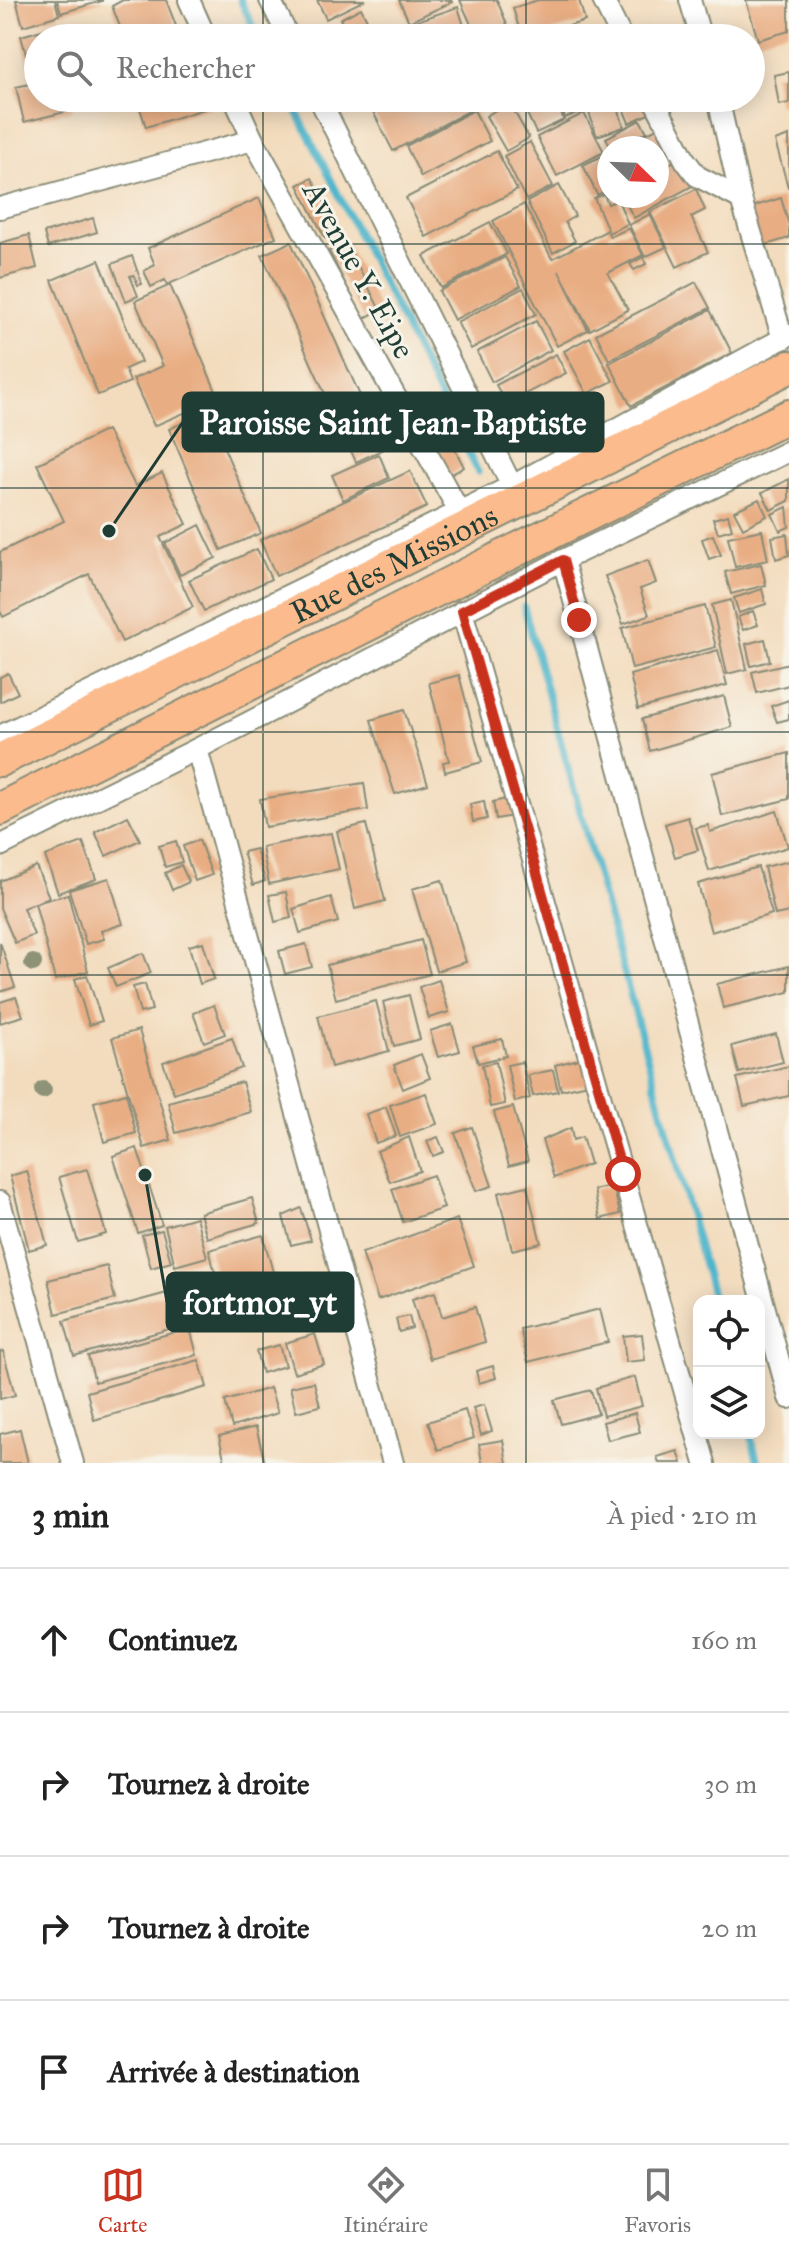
<!DOCTYPE html>
<html lang="fr">
<meta charset="utf-8">
<style>
body{margin:0;font-family:"IM FELL Great Primer",serif;background:#f2f2f2;color:#222}
.controls{position:absolute;right:24px;bottom:24px;display:grid;overflow:hidden;border-radius:16px;box-shadow:0 4px 20px #0003}
.controls button{width:72px;height:72px;display:grid;place-items:center;padding:0;border:0;border-bottom:2px solid #e0e0e0;background:#fff;color:#222;font:40px sans-serif}
.compass{position:absolute;left:597px;top:136px;width:72px;height:72px;border-radius:50%;background:#fff;box-shadow:0 4px 20px #0003;rotate:113deg}
.stop{position:absolute;width:24px;height:24px;margin:-18px;border:6px solid #c8321e;border-radius:50%;background:#fff}
.stop.end{background:#c8321e;border-color:#fff;box-shadow:0 2px 8px #0008}
.list{margin:0;padding:0;list-style:none}
h2{display:flex;justify-content:space-between;align-items:center;height:104px;margin:0;padding:0 32px;font-size:34px}
h2 small{font-size:26px;font-weight:400;color:#767676}
.list li{display:grid;grid-template-columns:52px 1fr auto;gap:24px;align-items:center;box-sizing:border-box;height:144px;padding:0 32px;border-top:2px solid #e0e0e0}
.list b{display:block;font-size:30px;white-space:nowrap}
.list em{font-size:26px;font-style:normal;color:#767676}
.icon{flex:none;width:44px;height:44px;fill:none;stroke:currentColor;stroke-width:2;stroke-linecap:round;stroke-linejoin:round}
.map{position:relative;flex:none;width:789px;height:1463px;overflow:hidden}
.search{position:absolute;background:#fff;box-shadow:0 4px 20px #0003;left:24px;right:24px;top:24px;height:88px;display:flex;align-items:center;gap:20px;box-sizing:border-box;padding:0 28px;border-radius:44px;color:#767676;font-size:30px}
.sheet{height:680px;background:#fff}
nav{display:flex;justify-content:space-around;align-items:center;box-sizing:border-box;height:112px;border-top:2px solid #e0e0e0;background:#fff;font-size:22px;color:#767676}
nav a{display:grid;justify-items:center;gap:4px}
nav .on{color:#c8321e}
.map>svg:first-child{display:block}
.lines{fill:none;stroke-linecap:round;stroke-linejoin:round}
.stream{stroke:#4db5cb;stroke-width:7}
.building{fill:#e9ad83}
.minor-casing{stroke:#898c78;stroke-width:24}
.trunk-casing{stroke:#898c78;stroke-width:36}
.minor{stroke:#fff;stroke-width:20}
.trunk{stroke:#fbbb8d;stroke-width:32}
.tree{fill:#8e9377}
.route{stroke:#c8321e;stroke-width:10}
.grid{fill:none;stroke:#1f3d34;stroke-width:2;stroke-opacity:0.55}
.labels{text-anchor:middle;dominant-baseline:central;stroke-width:6;stroke-linejoin:round;paint-order:stroke}
.street-label{font-size:32px;fill:#1f3d34;stroke:#f7f3e8}
.leader{fill:none;stroke:#1f3d34;stroke-width:3}
.callout-dot{fill:#1f3d34;stroke:#f7f3e8;stroke-width:3}
.callout{fill:#1f3d34;stroke:#1f3d34;stroke-width:3}
.callout-label{font-size:34px;text-anchor:middle;font-weight:bold;fill:#fff}
</style>
<div class="map">
<svg width="789" height="1463" viewBox="0 0 789 1463">
<rect width="100%" height="100%" fill="#f7f3e8"/>
<filter id="ink" filterUnits="userSpaceOnUse"><feTurbulence type="fractalNoise" baseFrequency=".0125" numOctaves="2"/><feDisplacementMap in="SourceGraphic" scale="16" xChannelSelector="R" yChannelSelector="G"/><feConvolveMatrix kernelMatrix="1 2 1 2 8 2 1 2 1" color-interpolation-filters="sRGB"/></filter>
<filter id="wash" filterUnits="userSpaceOnUse"><feTurbulence type="fractalNoise" baseFrequency=".006" numOctaves="4" result="noise"/><feDisplacementMap in="SourceGraphic" scale="32" xChannelSelector="R" yChannelSelector="G"/><feGaussianBlur stdDeviation="1.8" result="paint"/><feColorMatrix in="noise" values="0 0 0 0 0 0 0 0 0 0 0 0 0 0 0 0 0 1.4 0 .05"/><feComposite in="paint" operator="in"/></filter>
<g filter="url(#wash)">
<rect width="100%" height="100%" fill="#f3dcbd"/>
<g class="lines">
<g class="stream">
<path d="M240,0L259,38"/>
<path d="M290,98L478,472"/>
<path d="M524,607L714,1301"/>
<path d="M750,1433L758,1463"/>
</g>
</g>
<g id="blocks">
<g class="building">
<path d="M16,0H55L59,15L23,26Z"/>
<path d="M57,0H102V1L61,13Z"/>
<path d="M123,0H166L176,26L145,38H139L136,32L124,37L112,6Z"/>
<path d="M317,0H365L326,19Z"/>
<path d="M399,0H451L452,2L409,22Z"/>
<path d="M460,0H497L511,34L501,38H477Z"/>
<path d="M538,0H579L585,21L530,38H522L513,8Z"/>
<path d="M746,0H789V31L758,40Z"/>
<path d="M458,7L468,38H393L390,30Z"/>
<path d="M361,8L376,38H350L340,19Z"/>
<path d="M59,25L62,38H38V67L30,69L21,36Z"/>
<path d="M789,72V103L779,105L774,75Z"/>
<path d="M38,82V98H70L73,110L24,122L16,87Z"/>
<path d="M150,98H218L220,104L146,127L138,102Z"/>
<path d="M366,98H486L488,101L393,151Z"/>
<path d="M538,98H554L564,120L536,133L523,105Z"/>
<path d="M557,98H571L578,113L565,118Z"/>
<path d="M584,98H615L624,127L597,136Z"/>
<path d="M619,98H647L653,112L629,123Z"/>
<path d="M509,102L529,138L506,151L486,116Z"/>
<path d="M474,110L490,141L421,177L406,146Z"/>
<path d="M584,113L604,152L557,176L537,137Z"/>
<path d="M640,120L647,132L616,148H611L606,138Z"/>
<path d="M665,124L675,144L657,152V148H655L647,133Z"/>
<path d="M789,136V187H788L775,141Z"/>
<path d="M530,142L553,186L526,200L504,156Z"/>
<path d="M497,151L517,190L426,237L406,198Z"/>
<path d="M609,153V189L597,195L583,165Z"/>
<path d="M678,159L692,186L634,218L622,196H657V170Z"/>
<path d="M312,178L339,230L325,238L298,185Z"/>
<path d="M559,185L575,216L565,222L575,241L553,253L527,202Z"/>
<path d="M696,189L705,210L691,217L708,252L677,267L650,212Z"/>
<path d="M604,194L608,204L618,200L628,224L608,233L610,237L629,228L643,255L608,273L628,310L590,330L559,271L588,330L557,346L493,221L524,204L552,259L608,230L594,198Z"/>
<path d="M259,198L276,237L167,285L165,280L151,287L144,271L155,265L148,248Z"/>
<path d="M781,198L789,225V238L759,247L749,208Z"/>
<path d="M650,214L666,247L645,257L629,225Z"/>
<path d="M93,218L97,232L48,247L44,233Z"/>
<path d="M490,222L507,254L441,288L424,256Z"/>
<path d="M29,235L37,268L0,278V243Z"/>
<path d="M291,242L384,449L356,462L262,255Z"/>
<path d="M346,242L380,310L363,319L329,251Z"/>
<path d="M132,256L142,284L138,285L134,275L130,276L138,296L126,301L112,264Z"/>
<path d="M505,257L521,286L454,320L439,291Z"/>
<path d="M643,257L646,264L634,270L630,264Z"/>
<path d="M99,260L141,362L125,369L130,382L98,395L52,280Z"/>
<path d="M696,282L710,308L609,360L596,334Z"/>
<path d="M170,285L219,398L154,426L133,379L163,366L135,301Z"/>
<path d="M523,288L536,314L471,349L457,322Z"/>
<path d="M710,310L732,353L631,406L609,363Z"/>
<path d="M536,321L551,350L492,382L477,352Z"/>
<path d="M590,337L613,381L587,394L564,351Z"/>
<path d="M556,354L566,373L506,404L496,385Z"/>
<path d="M208,411L261,533L221,550L169,429Z"/>
<path d="M441,422L464,467L450,475L427,429Z"/>
<path d="M107,430L135,486L162,473L187,524L160,537L193,607L122,642L89,574L3,617L0,611V552L64,521L37,464Z"/>
<path d="M379,454L389,478L343,500L332,475Z"/>
<path d="M410,471L427,507L276,576L260,540Z"/>
<path d="M789,479V501L771,510L762,493Z"/>
<path d="M759,499L767,516L743,528L734,511Z"/>
<path d="M787,507L789,527L780,531L772,514Z"/>
<path d="M728,515L732,529L718,533L713,519Z"/>
<path d="M200,525L216,558L180,575L165,543Z"/>
<path d="M762,530L768,560L735,567L728,537Z"/>
<path d="M787,534L789,555L776,559L772,537Z"/>
<path d="M713,535L721,555L709,559L702,539Z"/>
<path d="M257,549L271,579L204,611L189,580Z"/>
<path d="M648,560L656,583L640,589L649,615L623,624L605,576Z"/>
<path d="M761,564L766,585L731,594L725,572Z"/>
<path d="M762,589L766,604L739,613L734,598Z"/>
<path d="M731,600L747,669L727,674L712,605Z"/>
<path d="M705,606L716,647L632,669L622,628Z"/>
<path d="M753,611L758,625L743,630L738,617Z"/>
<path d="M765,639L770,661L751,666L746,644Z"/>
<path d="M718,650L727,685L638,709L630,675Z"/>
<path d="M789,663V685L757,693L752,672Z"/>
<path d="M8,673L18,693L0,702V677Z"/>
<path d="M459,675L482,762L445,772L443,762L449,761L429,683Z"/>
<path d="M724,696L732,727L650,751L642,719Z"/>
<path d="M789,700V719L777,722L771,706Z"/>
<path d="M404,710L428,784L395,794L371,720Z"/>
<path d="M789,753V799L722,816L712,773Z"/>
<path d="M364,783L368,810L265,827L260,799Z"/>
<path d="M515,797L518,815L496,819L493,802Z"/>
<path d="M484,801L487,819L473,822L470,804Z"/>
<path d="M777,811L788,847L709,871L696,828L708,825L710,832Z"/>
<path d="M128,816L140,840L106,856L95,832Z"/>
<path d="M688,817L698,850L675,857L665,824Z"/>
<path d="M366,824L385,901L355,909L337,831Z"/>
<path d="M331,833L339,869L269,884L262,847Z"/>
<path d="M199,840L212,875L195,881L183,846Z"/>
<path d="M176,841L182,862L165,867L159,846Z"/>
<path d="M83,842L96,879L58,893L45,856Z"/>
<path d="M256,849L265,881L253,885L243,852Z"/>
<path d="M789,861V912L775,915L764,867Z"/>
<path d="M181,865L189,882L172,890L165,873Z"/>
<path d="M36,866L49,897L36,903L68,894L88,971L55,980L35,903L23,908L34,935L15,943L0,908V881Z"/>
<path d="M758,867L772,914L711,932L698,884Z"/>
<path d="M109,878L123,924L101,931L104,939L86,944L69,890Z"/>
<path d="M442,880L466,962L436,971L412,889Z"/>
<path d="M286,892L291,918L275,922L269,895Z"/>
<path d="M331,897L338,922L300,933L293,909Z"/>
<path d="M421,940L430,974L336,999L327,965Z"/>
<path d="M0,942L15,987L0,992Z"/>
<path d="M203,942L214,979L200,984L189,946Z"/>
<path d="M306,944L312,967L285,974L279,951Z"/>
<path d="M143,953L151,973L116,987L108,968Z"/>
<path d="M789,966V992L723,1008L717,984Z"/>
<path d="M87,975L102,1021L89,1025L75,979Z"/>
<path d="M439,980L449,1012L429,1018L419,987Z"/>
<path d="M145,984L152,1010L140,1013L133,987Z"/>
<path d="M409,995L420,1039L394,1046L383,1002Z"/>
<path d="M16,997L23,1016L0,1023V1002Z"/>
<path d="M376,1001L389,1051L331,1067L318,1016Z"/>
<path d="M214,1005L225,1034L204,1042L193,1013Z"/>
<path d="M452,1024L460,1051L438,1057L430,1031Z"/>
<path d="M139,1030L171,1140L144,1148L112,1038Z"/>
<path d="M776,1034L783,1062L739,1073L732,1046Z"/>
<path d="M232,1038L242,1068L174,1093L163,1062Z"/>
<path d="M502,1039L506,1056L478,1063L473,1046Z"/>
<path d="M421,1054L430,1078L403,1089L394,1065Z"/>
<path d="M587,1057L593,1083L561,1090L555,1065Z"/>
<path d="M496,1062L505,1104L490,1107L482,1065Z"/>
<path d="M522,1062L530,1098L515,1102L507,1065Z"/>
<path d="M789,1066V1096L744,1106L737,1078Z"/>
<path d="M553,1070L558,1091L533,1096L528,1075Z"/>
<path d="M242,1082L251,1112L176,1133L168,1102Z"/>
<path d="M126,1093L136,1133L104,1142L94,1102Z"/>
<path d="M426,1093L437,1124L400,1137L390,1105Z"/>
<path d="M386,1107L396,1136L376,1143L366,1114Z"/>
<path d="M513,1107L528,1161L509,1166L494,1112Z"/>
<path d="M472,1127L492,1186L476,1191L455,1133Z"/>
<path d="M571,1128L573,1140L582,1137L590,1164L554,1178L542,1140Z"/>
<path d="M409,1137L420,1171L390,1182L377,1151Z"/>
<path d="M438,1137L444,1152L433,1156L427,1141Z"/>
<path d="M137,1148L162,1225L138,1233L113,1156Z"/>
<path d="M87,1169L106,1234L78,1242L59,1177Z"/>
<path d="M27,1171L47,1245L29,1250L10,1176Z"/>
<path d="M433,1175L444,1208L403,1222L392,1189Z"/>
<path d="M613,1185L620,1214L600,1219L594,1190Z"/>
<path d="M527,1186L541,1243L512,1250L498,1193Z"/>
<path d="M252,1198L259,1223L207,1238L200,1213Z"/>
<path d="M301,1208L311,1240L291,1245L283,1216Z"/>
<path d="M196,1217L207,1257L175,1266L165,1226Z"/>
<path d="M457,1219L474,1266L378,1300L362,1253Z"/>
<path d="M162,1230L171,1262L151,1268L142,1235Z"/>
<path d="M263,1235L274,1276L220,1291L209,1250Z"/>
<path d="M107,1266L115,1299L56,1314L48,1280Z"/>
<path d="M178,1290L187,1324L74,1356L64,1321Z"/>
<path d="M435,1292L442,1317L475,1307L485,1342L430,1359L412,1299Z"/>
<path d="M600,1309L608,1342L528,1362L520,1329Z"/>
<path d="M409,1316L412,1328L399,1332L396,1319Z"/>
<path d="M190,1328L197,1355L95,1382L88,1356Z"/>
<path d="M315,1334L324,1364L294,1373L285,1343Z"/>
<path d="M642,1334L645,1360L626,1362L623,1336Z"/>
<path d="M279,1345L285,1366L262,1373L256,1351Z"/>
<path d="M3,1351L15,1395L0,1399V1352Z"/>
<path d="M199,1360L207,1387L94,1420L87,1392Z"/>
<path d="M493,1366L496,1378L479,1383L476,1371Z"/>
<path d="M635,1377L642,1406L603,1416L596,1388Z"/>
<path d="M314,1382L320,1406L296,1412L290,1387Z"/>
<path d="M270,1388L278,1413L232,1427L225,1401Z"/>
<path d="M591,1390L598,1414L561,1424L554,1400Z"/>
<path d="M484,1405L492,1431L481,1435L473,1408Z"/>
<path d="M465,1410L474,1438L438,1450L428,1422Z"/>
<path d="M635,1413L640,1432L608,1440L603,1422Z"/>
<path d="M256,1427L265,1463H225L219,1436Z"/>
<path d="M20,1429L28,1463H0V1434Z"/>
<path d="M503,1440L507,1463H482L479,1444Z"/>
<path d="M678,1451L682,1463H659L657,1457Z"/>
</g>
</g>
</g>
<g filter="url(#ink)">
<use href="#blocks" fill-opacity="0" stroke="#898c78" stroke-width="2"/>
<g class="lines">
<g class="minor-casing">
<g id="minor">
<path d="M189,0L206,38"/>
<path d="M270,0L289,38"/>
<path d="M603,0L622,38"/>
<path d="M690,0L701,38"/>
<path d="M234,98L253,140L459,511"/>
<path d="M319,98L512,486"/>
<path d="M653,98L685,160L697,176L741,199"/>
<path d="M718,98L741,199L783,339"/>
<path d="M0,208L253,140"/>
<path d="M563,560L789,1398"/>
<path d="M462,611L705,1463"/>
<path d="M0,736L512,486L789,335"/>
<path d="M197,749L393,1463"/>
<path d="M0,846L197,749L563,560L789,451"/>
<path d="M0,1202L73,1463"/>
</g>
</g>
<g class="trunk-casing">
<g id="trunk">
<path id="s1" d="M0,760L789,367"/>
<path d="M0,809L532,542L789,416"/>
</g>
</g>
<use href="#minor" class="minor"/>
<use href="#trunk" class="trunk"/>
</g>
<g class="tree">
<circle cx="33" cy="963" r="9"/>
<circle cx="43" cy="1090" r="9"/>
</g>
</g>
<g class="lines" filter="url(#ink)">
<path class="route" d="M579,620L563,560L462,611L623,1174"/>
</g>
<path class="grid" d="M263,0V38M526,0V38M263,98V1463M526,98V1463M0,244H789M0,488H789M0,732H789M0,975H789M0,1219H789"/>
<g class="labels">
<g class="street-label">
<text transform="translate(359 270) rotate(61)">Avenue Y. Eipe</text>
<text stroke="none"><textPath href="#s1" startOffset="440">Rue des Missions</textPath></text>
</g>
</g>
<path class="leader" d="M109 531L183 422M145 1175L167 1302"/>
<g class="callout-dot">
<circle cx="109" cy="531" r="8"/>
<circle cx="145" cy="1175" r="8"/>
</g>
<g class="callout">
<rect x="183" y="393" width="420" height="58" rx="8"/>
<rect x="167" y="1273" width="186" height="58" rx="8"/>
</g>
<g class="callout-label">
<text x="393" y="434">Paroisse Saint Jean-Baptiste</text>
<text x="260" y="1314">fortmor_yt</text>
</g>
</svg>
<div class="controls">
<button><svg class="icon" aria-label="locate" viewBox="0 0 24 24"><circle cx="12" cy="12" r="6"/><path d="M12 2v4M12 18v4M2 12h4M18 12h4"/></svg></button>
<button><svg class="icon" aria-label="layers" viewBox="0 0 24 24"><path d="M12 4l9 5-9 5-9-5zM3 14l9 5 9-5"/></svg></button>
</div>
<svg class="compass" viewBox="-18 -18 36 36"><path d="M0-13l5 13h-10z" fill="#e53935"/><path d="M0 13l5-13h-10z" fill="#767676"/></svg>
<div class="stop" style="left:623px;top:1174px"></div>
<div class="stop end" style="left:579px;top:620px"></div>
<div class="search"><svg class="icon" aria-label="search" viewBox="0 0 24 24"><circle cx="10" cy="10" r="6"/><path d="M15 15l6 6"/></svg>Rechercher</div>
</div>
<section class="sheet">
<h2>3 min<small>À pied · 210 m</small></h2>
<ul class="list">
<li><svg class="icon" aria-label="ahead" viewBox="0 0 24 24"><path d="M12 20V5M6 11l6-6 6 6"/></svg><div><b>Continuez</b></div><em>160 m</em></li>
<li><svg class="icon" aria-label="right" viewBox="0 0 24 24"><path d="M7 20v-9h11M14 6l5 5-5 5"/></svg><div><b>Tournez à droite</b></div><em>30 m</em></li>
<li><svg class="icon" aria-label="right" viewBox="0 0 24 24"><path d="M7 20v-9h11M14 6l5 5-5 5"/></svg><div><b>Tournez à droite</b></div><em>20 m</em></li>
<li><svg class="icon" aria-label="arrive" viewBox="0 0 24 24"><path d="M6 21V4h12l-3 4 3 4H6"/></svg><div><b>Arrivée à destination</b></div></li>
</ul>
</section>
<nav>
<a class="on"><svg class="icon" aria-label="map" viewBox="0 0 24 24"><path d="M3 6l6-2 6 2 6-2v14l-6 2-6-2-6 2zM9 4v14M15 6v14"/></svg>Carte</a>
<a><svg class="icon" aria-label="directions" viewBox="0 0 24 24"><path d="M12 3l9 9-9 9-9-9zM9 14v-3h6M13 9l2 2-2 2"/></svg>Itinéraire</a>
<a><svg class="icon" aria-label="saved" viewBox="0 0 24 24"><path d="M7 4h10v16l-5-4-5 4z"/></svg>Favoris</a>
</nav>
